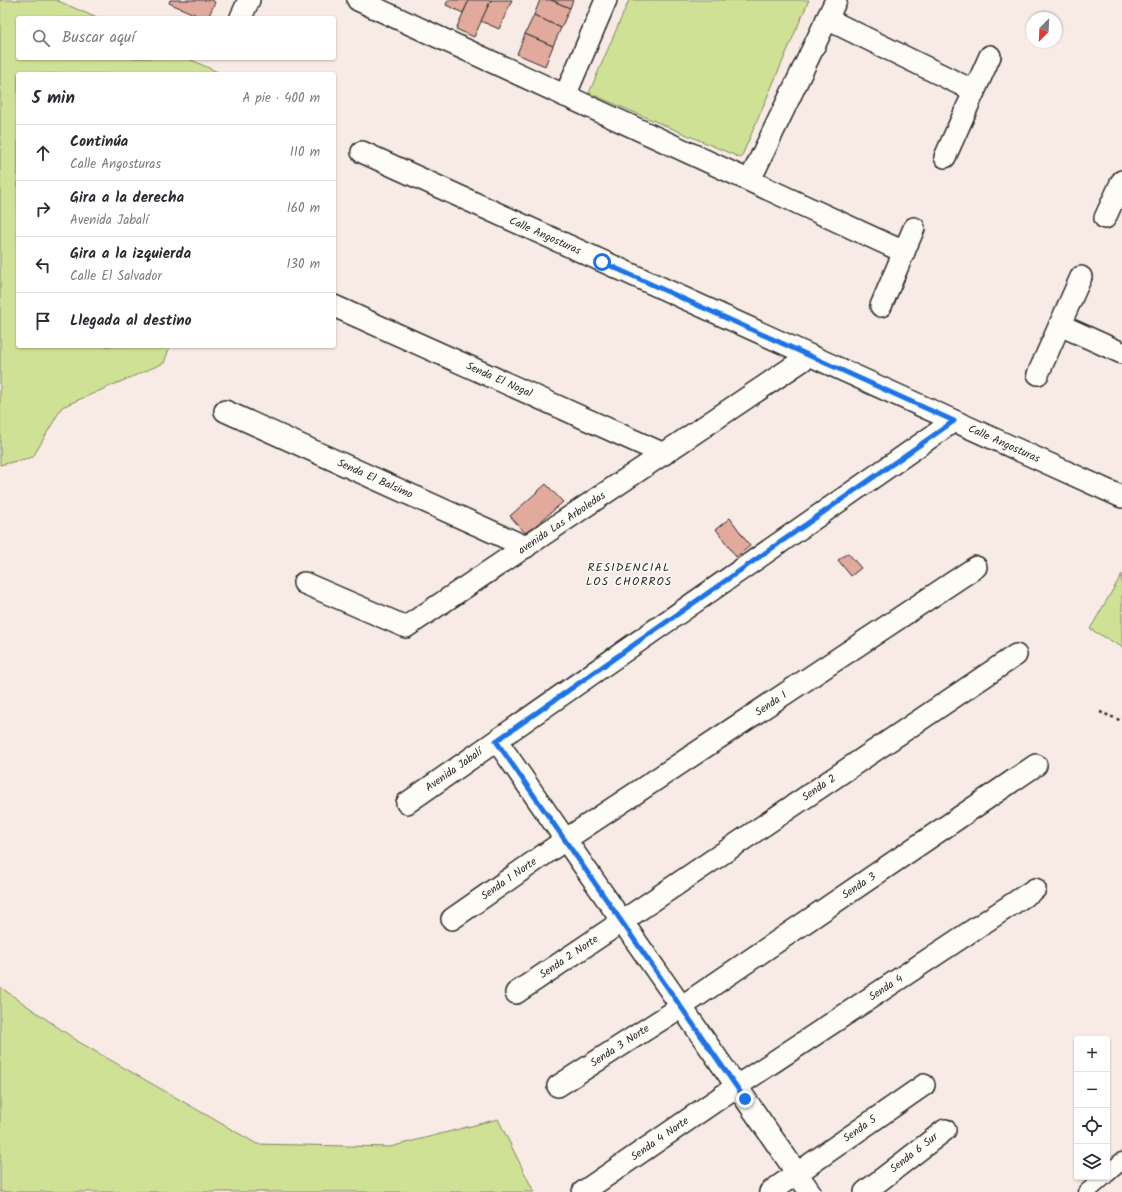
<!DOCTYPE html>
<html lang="es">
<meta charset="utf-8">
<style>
body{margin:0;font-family:Kalam,sans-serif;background:#f7f7f7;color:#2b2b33}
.controls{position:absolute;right:12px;bottom:12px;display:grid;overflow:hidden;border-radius:4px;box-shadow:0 1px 3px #0004}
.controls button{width:36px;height:36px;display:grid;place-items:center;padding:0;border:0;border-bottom:1px solid #e1e1e2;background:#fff;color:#2b2b33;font:20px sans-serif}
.compass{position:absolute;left:1026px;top:12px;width:36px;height:36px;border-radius:50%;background:#fff;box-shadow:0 1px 3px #0004;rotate:204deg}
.stop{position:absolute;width:12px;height:12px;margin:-9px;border:3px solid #1a73e8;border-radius:50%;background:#fff}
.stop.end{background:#1a73e8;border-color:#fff;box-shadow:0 1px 4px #0008}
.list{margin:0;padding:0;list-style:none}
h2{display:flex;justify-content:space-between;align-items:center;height:52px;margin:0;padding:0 16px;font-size:17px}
h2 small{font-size:13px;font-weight:400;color:#7c7c81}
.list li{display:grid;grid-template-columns:26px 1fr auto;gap:12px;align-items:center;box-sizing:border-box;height:56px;padding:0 16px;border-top:1px solid #e1e1e2}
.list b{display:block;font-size:15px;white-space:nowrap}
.list p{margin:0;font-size:13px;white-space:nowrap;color:#7c7c81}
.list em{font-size:13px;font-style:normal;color:#7c7c81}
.icon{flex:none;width:22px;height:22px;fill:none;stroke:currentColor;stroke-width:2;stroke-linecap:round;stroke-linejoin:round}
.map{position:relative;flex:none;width:1122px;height:1192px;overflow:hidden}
.search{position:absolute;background:#fff;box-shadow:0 1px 3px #0004;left:16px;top:16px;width:320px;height:44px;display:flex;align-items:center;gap:10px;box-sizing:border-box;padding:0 14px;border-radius:4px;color:#7c7c81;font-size:15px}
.panel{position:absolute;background:#fff;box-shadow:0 1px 3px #0004;left:16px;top:72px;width:320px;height:276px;border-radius:4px}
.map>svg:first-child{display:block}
.green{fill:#cfe195;stroke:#7d8660}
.building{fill:#e2a99d;stroke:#2b2b2b}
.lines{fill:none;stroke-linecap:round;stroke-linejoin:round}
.pedestrian-casing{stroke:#2b2b2b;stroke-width:19}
.minor-casing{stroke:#2b2b2b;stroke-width:24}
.path{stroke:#2b2b2b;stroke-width:2.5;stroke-dasharray:3 3;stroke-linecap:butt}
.pedestrian{stroke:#fdfcf7;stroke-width:16}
.minor{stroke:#fdfcf7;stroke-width:21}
.route{stroke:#1a73e8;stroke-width:5}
.labels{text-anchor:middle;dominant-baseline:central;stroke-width:3;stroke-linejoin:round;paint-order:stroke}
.street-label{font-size:11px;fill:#2b2b2b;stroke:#fdfcf7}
.neighbourhood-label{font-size:12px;letter-spacing:1px;fill:#2b2b2b;stroke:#fdfcf7}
</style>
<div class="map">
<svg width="1122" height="1192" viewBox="0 0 1122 1192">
<rect width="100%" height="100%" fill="#f8ebe5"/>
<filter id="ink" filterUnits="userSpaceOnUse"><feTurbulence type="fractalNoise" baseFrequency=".025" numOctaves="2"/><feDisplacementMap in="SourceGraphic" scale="8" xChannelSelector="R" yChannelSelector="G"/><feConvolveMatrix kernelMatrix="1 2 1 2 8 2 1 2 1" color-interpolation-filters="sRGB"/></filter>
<g filter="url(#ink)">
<g class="green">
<path d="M0,0H56L97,18H18V58H187L222,74H18V346H170L164,363L62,407L33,457L0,465Z"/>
<path d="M629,0H809L741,158L589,93Z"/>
<path d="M1122,574V647L1090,629Z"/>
<path d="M0,987L79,1042L257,1144L390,1147L498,1119L534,1192H0Z"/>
</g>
<g class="building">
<path d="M170,0H212L215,2L208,18H203L169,3Z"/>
<path d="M448,0H469L463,13L446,5Z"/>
<path d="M469,0H491L474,37L456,29Z"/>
<path d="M491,0H512L499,29L481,21Z"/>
<path d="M540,0H551L570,8L561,28L534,15Z"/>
<path d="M551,0H573L570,8Z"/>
<path d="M534,15L561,28L553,46L525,34Z"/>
<path d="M525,34L553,46L545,66L517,54Z"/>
<path d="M546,484L563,502L526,534L510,516Z"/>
<path d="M730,518L750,546L736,557L716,529Z"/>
<path d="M848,553L861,568L851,576L838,560Z"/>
</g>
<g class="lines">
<g class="pedestrian-casing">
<g id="pedestrian">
<path d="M1107,1174L1122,1161"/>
<path d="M1087,1192L1104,1177"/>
</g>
</g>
<g class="minor-casing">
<g id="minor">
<path d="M358,0L904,252"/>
<path d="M241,17L249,0"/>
<path d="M827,19L974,91"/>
<path d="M565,96L606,0"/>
<path d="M362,152L1122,497"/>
<path d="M945,157L990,56"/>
<path d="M750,180L836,0"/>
<path d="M1105,218L1122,181"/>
<path d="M334,306L664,454"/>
<path d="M881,306L914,228"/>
<path d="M1060,325L1122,353"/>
<path d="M1038,374L1081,277"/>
<path d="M225,411L526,547"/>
<path d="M304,583L406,627L809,356"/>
<path d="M497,741L810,1192"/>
<path d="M407,803L954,421"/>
<path d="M452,919L565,840L976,567"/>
<path d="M516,993L1016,655"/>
<path d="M558,1086L681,1007L1036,765"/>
<path d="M583,1192L737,1086L1035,889"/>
<path d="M770,1192L924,1085"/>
<path d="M865,1192L945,1130"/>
</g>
</g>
<path class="path" d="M1100,712L1122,721"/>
<use href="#pedestrian" class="pedestrian"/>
<use href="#minor" class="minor"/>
</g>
</g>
<g class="lines" filter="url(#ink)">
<path class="route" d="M602,262L954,421L496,741L745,1099"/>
</g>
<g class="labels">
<g class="street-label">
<text transform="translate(545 236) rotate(24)">Calle Angosturas</text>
<text transform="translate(499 380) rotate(24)">Senda El Nogal</text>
<text transform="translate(1004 444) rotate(24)">Calle Angosturas</text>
<text transform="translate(375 479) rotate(24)">Senda El Balsimo</text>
<text transform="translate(562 523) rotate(-34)">avenida Las Arboledas</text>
<text transform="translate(771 704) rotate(-34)">Senda 1</text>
<text transform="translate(454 770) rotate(-35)">Avenida Jabalí</text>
<text transform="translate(819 788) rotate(-34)">Senda 2</text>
<text transform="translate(509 879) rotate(-35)">Senda 1 Norte</text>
<text transform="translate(859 886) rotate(-34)">Senda 3</text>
<text transform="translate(569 957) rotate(-34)">Senda 2 Norte</text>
<text transform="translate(886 988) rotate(-33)">Senda 4</text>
<text transform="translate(620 1046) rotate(-33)">Senda 3 Norte</text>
<text transform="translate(860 1129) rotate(-35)">Senda 5</text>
<text transform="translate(660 1139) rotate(-35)">Senda 4 Norte</text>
<text transform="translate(914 1153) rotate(-38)">Senda 6 Sur</text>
</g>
<g class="neighbourhood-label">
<text x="629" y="567">RESIDENCIAL<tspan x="629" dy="14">LOS CHORROS</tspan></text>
</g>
</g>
</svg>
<div class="controls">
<button>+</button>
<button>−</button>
<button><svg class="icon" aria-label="locate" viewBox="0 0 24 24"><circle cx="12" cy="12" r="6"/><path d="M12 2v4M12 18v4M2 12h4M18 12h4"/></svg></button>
<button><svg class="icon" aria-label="layers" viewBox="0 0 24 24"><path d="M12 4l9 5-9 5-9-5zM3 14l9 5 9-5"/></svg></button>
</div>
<svg class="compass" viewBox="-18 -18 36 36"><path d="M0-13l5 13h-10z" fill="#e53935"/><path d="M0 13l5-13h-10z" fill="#7c7c81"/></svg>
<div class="stop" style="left:602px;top:262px"></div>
<div class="stop end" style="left:745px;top:1099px"></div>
<div class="search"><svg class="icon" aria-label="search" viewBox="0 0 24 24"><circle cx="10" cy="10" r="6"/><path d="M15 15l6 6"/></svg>Buscar aquí</div>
<section class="panel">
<h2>5 min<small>A pie · 400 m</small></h2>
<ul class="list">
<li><svg class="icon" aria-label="ahead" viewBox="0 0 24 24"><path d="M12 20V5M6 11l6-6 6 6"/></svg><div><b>Continúa</b><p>Calle Angosturas</p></div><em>110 m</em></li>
<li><svg class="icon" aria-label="right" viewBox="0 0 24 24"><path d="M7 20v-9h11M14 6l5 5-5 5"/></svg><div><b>Gira a la derecha</b><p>Avenida Jabalí</p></div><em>160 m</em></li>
<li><svg class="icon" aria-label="left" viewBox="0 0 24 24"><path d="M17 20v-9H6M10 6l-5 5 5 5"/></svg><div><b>Gira a la izquierda</b><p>Calle El Salvador</p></div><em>130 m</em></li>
<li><svg class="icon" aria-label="arrive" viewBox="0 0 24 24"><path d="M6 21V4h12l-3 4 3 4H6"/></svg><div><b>Llegada al destino</b></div></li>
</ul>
</section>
</div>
